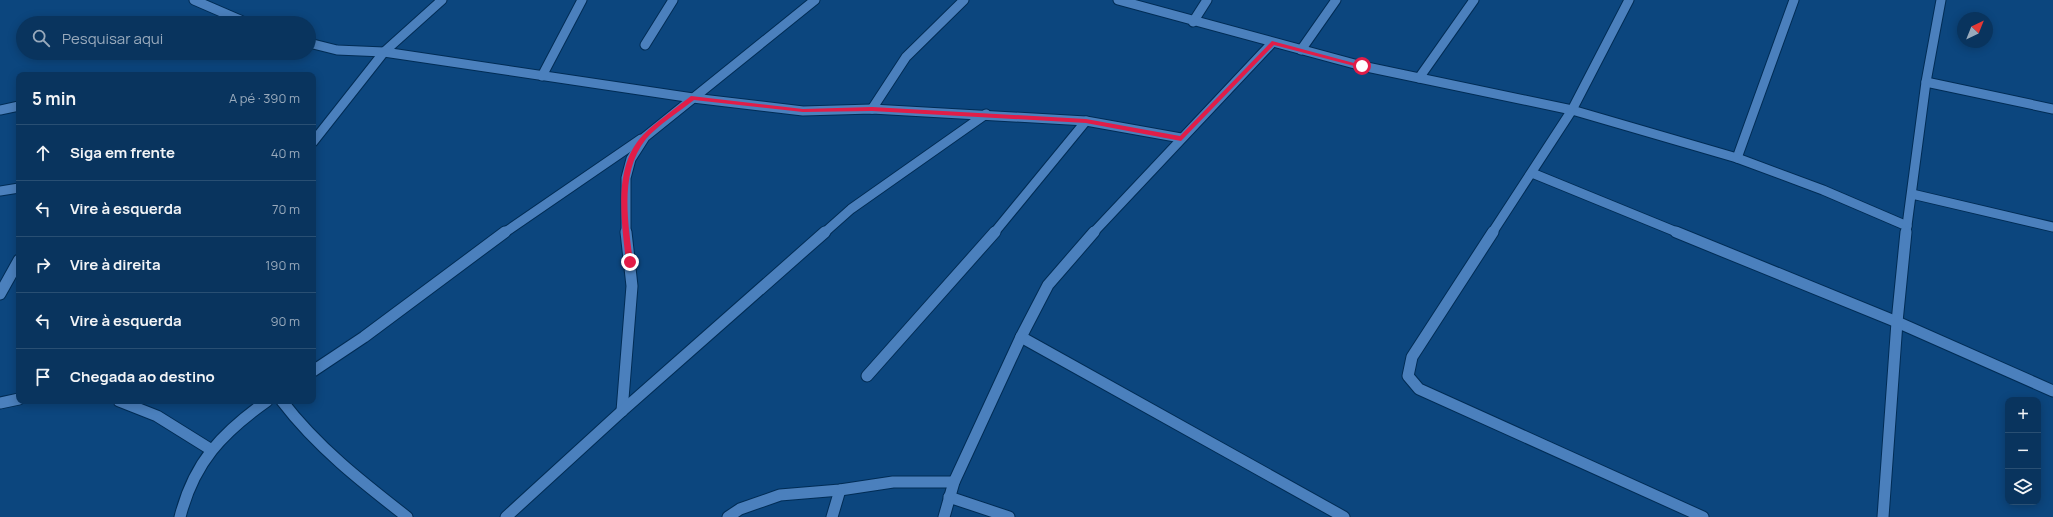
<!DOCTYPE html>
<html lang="pt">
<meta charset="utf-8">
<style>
body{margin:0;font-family:Manrope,sans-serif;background:#123c64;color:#f1f3f6}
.controls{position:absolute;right:12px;bottom:12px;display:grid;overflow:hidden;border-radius:8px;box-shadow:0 2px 10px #0003}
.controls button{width:36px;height:36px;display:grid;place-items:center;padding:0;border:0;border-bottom:1px solid #294f73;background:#09345e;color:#f1f3f6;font:20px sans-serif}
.compass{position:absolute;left:1957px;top:12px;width:36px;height:36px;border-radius:50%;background:#09345e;box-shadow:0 2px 10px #0003;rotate:43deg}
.stop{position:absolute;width:12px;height:12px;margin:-9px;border:3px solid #e11d48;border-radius:50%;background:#fff}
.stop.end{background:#e11d48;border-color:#fff;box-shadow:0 1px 4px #0008}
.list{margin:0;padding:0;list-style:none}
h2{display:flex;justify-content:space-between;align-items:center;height:52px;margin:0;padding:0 16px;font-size:17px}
h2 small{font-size:13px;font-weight:400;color:#99aabc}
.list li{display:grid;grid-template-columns:26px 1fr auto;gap:12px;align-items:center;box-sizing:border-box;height:56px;padding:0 16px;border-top:1px solid #294f73}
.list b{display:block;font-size:15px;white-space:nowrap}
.list em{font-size:13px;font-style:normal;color:#99aabc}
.icon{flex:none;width:22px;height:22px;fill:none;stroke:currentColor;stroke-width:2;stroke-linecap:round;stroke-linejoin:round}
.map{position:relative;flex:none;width:2053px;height:517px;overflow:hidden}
.search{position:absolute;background:#09345e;box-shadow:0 2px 10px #0003;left:16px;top:16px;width:300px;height:44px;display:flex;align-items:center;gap:10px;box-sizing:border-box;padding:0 14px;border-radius:22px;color:#99aabc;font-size:15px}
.panel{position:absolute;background:#09345e;box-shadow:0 2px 10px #0003;left:16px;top:72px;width:300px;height:332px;border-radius:8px}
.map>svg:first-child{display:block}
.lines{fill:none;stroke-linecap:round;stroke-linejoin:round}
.minor-far1-casing{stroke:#012c55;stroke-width:11}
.minor-casing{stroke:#012c55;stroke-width:13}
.minor-far1{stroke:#4b80bd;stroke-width:9}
.minor{stroke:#4b80bd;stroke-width:11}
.route{fill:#e11d48}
</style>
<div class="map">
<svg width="2053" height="517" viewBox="0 0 2053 517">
<rect width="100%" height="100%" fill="#0c467e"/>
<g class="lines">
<g class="minor-far1-casing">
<g id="minor-far1">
<path d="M194,0L247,23"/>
<path d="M1118,0L1362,66L1572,110L1737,158L1823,190L1907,226"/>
<path d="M1193,22L1207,0"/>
<path d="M309,43L337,50L384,52L693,98L803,111L872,109L1086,121L1181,138"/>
<path d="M645,45L673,0"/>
<path d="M1301,50L1336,0"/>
<path d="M542,76L582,0"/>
<path d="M1419,78L1474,0"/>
<path d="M1926,82L2053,109"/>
<path d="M872,109L906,57L964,0"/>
<path d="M0,110L19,106"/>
<path d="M313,142L384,52L442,0"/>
<path d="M1737,158L1794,0"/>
<path d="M1532,173L1679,233"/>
<path d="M0,191L19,188"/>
<path d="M1912,194L2053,227"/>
<path d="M504,233L641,139"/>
<path d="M626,233V178L631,159L645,137L815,0"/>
<path d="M824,233L851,209L986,114"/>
<path d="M994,233L1086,121"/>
<path d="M1093,233L1272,43"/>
<path d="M1492,233L1572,110L1629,0"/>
<path d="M1906,233L1926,82L1941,0"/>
</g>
</g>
<g class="minor-casing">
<g id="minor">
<path d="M1493,232L1412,357L1408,376L1419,389L1703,517"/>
<path d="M1676,232L1897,322L2053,391"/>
<path d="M0,294L19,260"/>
<path d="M1021,337L1344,517"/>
<path d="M313,371L364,337L505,232"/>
<path d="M867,376L995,232"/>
<path d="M119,401L157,416L210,449"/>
<path d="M282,401C317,447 362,482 407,517"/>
<path d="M0,403L19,399"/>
<path d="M622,411L632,286L626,232"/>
<path d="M949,497L1009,517"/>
<path d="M180,517C194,462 222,433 267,401"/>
<path d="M506,517L622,411L825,232"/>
<path d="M728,517L740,509L780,495L840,490L893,482H954"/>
<path d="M832,517L840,490"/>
<path d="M944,517L954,482L1021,337L1048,285L1094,232"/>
<path d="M1883,517L1897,322L1906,232"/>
</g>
</g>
<use href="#minor-far1" class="minor-far1"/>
<use href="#minor" class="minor"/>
</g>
<path class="route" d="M1272,41L1365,66L1362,68L1274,45L1181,141L1086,123L872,111L803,112L694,100C680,111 657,126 646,139C619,173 628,222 633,262L630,264L626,262C622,222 612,167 643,135C657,121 675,109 691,96L803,109L872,107L1086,119L1180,136Z"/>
</svg>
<div class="controls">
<button>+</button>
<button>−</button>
<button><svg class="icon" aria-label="layers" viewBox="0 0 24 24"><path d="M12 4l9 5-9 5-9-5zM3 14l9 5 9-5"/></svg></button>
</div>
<svg class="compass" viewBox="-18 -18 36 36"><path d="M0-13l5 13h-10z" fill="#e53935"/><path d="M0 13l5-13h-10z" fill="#99aabc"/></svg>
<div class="stop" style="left:1362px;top:66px"></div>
<div class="stop end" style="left:630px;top:262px"></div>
<div class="search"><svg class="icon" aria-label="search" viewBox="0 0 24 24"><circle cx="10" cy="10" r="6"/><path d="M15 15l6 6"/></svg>Pesquisar aqui</div>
<section class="panel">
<h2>5 min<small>A pé · 390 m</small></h2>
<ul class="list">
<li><svg class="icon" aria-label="ahead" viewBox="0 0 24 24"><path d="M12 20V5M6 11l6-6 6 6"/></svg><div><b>Siga em frente</b></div><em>40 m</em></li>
<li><svg class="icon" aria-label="left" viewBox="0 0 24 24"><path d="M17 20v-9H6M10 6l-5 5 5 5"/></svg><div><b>Vire à esquerda</b></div><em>70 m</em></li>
<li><svg class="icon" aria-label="right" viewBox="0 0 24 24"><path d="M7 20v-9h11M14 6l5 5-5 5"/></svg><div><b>Vire à direita</b></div><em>190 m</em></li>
<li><svg class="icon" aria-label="left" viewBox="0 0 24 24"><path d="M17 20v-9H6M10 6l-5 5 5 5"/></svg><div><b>Vire à esquerda</b></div><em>90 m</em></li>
<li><svg class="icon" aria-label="arrive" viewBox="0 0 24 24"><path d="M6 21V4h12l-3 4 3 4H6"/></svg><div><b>Chegada ao destino</b></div></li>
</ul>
</section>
</div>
